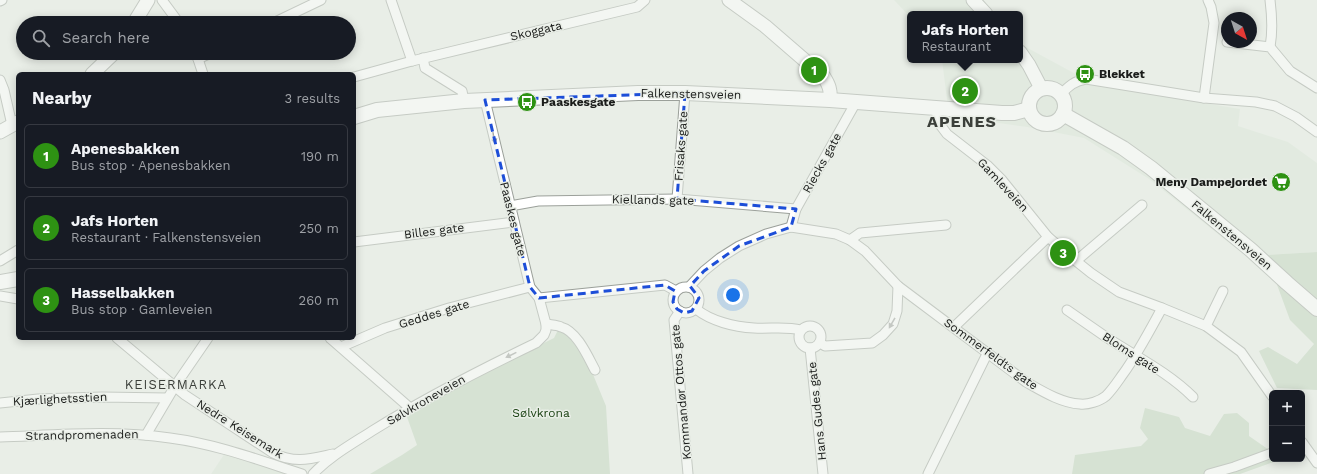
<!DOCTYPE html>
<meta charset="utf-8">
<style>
body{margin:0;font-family:"Work Sans",sans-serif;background:#242831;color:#f1f3f6}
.controls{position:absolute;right:12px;bottom:12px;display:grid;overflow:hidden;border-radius:6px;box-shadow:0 2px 10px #0003}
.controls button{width:36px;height:36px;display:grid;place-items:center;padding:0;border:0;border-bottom:1px solid #363941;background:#171b24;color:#f1f3f6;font:20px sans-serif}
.compass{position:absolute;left:1221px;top:12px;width:36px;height:36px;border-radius:50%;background:#171b24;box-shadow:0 2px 10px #0003;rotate:141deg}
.you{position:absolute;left:733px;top:295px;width:14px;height:14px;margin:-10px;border:3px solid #fff;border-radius:50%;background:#1a73e8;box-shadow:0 0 0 6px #1a73e833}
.badge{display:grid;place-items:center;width:26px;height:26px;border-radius:50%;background:#2e9213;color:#fff;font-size:13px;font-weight:700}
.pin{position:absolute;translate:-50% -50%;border:2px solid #fff;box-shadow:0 1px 4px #0006}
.popup{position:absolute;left:907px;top:11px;width:116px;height:52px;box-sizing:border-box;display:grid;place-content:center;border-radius:6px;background:#171b24;filter:drop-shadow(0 1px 3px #0005);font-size:13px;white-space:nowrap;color:#9ea1a6}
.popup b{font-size:15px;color:#f1f3f6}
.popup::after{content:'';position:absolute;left:50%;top:100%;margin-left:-8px;border:8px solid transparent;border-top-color:#171b24}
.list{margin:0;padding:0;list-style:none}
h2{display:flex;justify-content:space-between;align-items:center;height:52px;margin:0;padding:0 16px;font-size:17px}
h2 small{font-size:13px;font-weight:400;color:#9ea1a6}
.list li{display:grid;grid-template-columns:26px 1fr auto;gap:12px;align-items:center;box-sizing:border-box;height:64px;margin:0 8px 8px;padding:0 8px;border:1px solid #363941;border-radius:6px}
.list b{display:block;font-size:15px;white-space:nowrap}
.list p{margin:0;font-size:13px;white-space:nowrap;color:#9ea1a6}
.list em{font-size:13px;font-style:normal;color:#9ea1a6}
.icon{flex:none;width:22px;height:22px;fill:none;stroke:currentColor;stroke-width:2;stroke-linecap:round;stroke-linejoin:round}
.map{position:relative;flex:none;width:1317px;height:474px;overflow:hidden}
.search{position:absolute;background:#171b24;box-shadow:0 2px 10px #0003;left:16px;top:16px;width:340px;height:44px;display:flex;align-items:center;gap:10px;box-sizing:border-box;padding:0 14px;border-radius:22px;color:#9ea1a6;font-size:15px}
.panel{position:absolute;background:#171b24;box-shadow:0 2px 10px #0003;left:16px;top:72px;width:340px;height:268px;border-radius:6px}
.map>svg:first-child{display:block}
.built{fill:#dae5d8}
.green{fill:#bfd2bb}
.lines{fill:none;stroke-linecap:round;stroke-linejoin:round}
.street-casing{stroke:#9ba09a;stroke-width:11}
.secondary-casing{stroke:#9ba09a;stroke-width:15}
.primary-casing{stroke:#9ba09a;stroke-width:16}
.street{stroke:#fff;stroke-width:9}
.secondary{stroke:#fff;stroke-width:13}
.primary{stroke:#fff;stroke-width:14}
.oneway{fill:#989998}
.marked{fill:none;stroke:#1d4ed8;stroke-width:3;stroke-dasharray:8 5;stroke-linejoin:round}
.labels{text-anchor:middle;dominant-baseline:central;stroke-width:3;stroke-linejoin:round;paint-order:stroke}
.street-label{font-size:12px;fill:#1a1c1a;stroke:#e9eee7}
.poi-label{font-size:12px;font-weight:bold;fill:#1a1c1a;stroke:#e9eee7;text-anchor:start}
.park-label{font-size:12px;fill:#1b4213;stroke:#e9eee7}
.neighbourhood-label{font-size:13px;letter-spacing:1px;fill:#3b3f3a;stroke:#e9eee7}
.district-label{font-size:16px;font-weight:bold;letter-spacing:1px;fill:#3b3f3a;stroke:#e9eee7}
</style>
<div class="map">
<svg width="1317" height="474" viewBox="0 0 1317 474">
<rect width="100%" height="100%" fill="#e9eee7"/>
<g class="built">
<path d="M894,0H983L995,14H910V17Z"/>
<path d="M1020,42L1024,46L1096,85L1240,109L1238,126L1288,142L1317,163V252L1266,255L1233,246L1149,179L1084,138L1027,127L949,116L942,60H1020Z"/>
<path d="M227,450L290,474H211Z"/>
</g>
<g class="green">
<path d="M1317,252V390L1277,388L1259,351L1268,347L1297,364L1314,344L1290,320L1266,255Z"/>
<path d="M558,330L565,333L577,347L592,372L606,406L610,474H370L402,455L417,445L407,417L481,374L554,338Z"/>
<path d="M1145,408L1179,417L1185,428L1210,436L1224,414L1237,413L1249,423V436L1272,452V459H1282L1240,474H1072L1075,455L1141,446L1148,439L1140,428Z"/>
</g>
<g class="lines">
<g class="street-casing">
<g id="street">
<path d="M162,0L179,23"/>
<path d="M391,0L412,61"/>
<path d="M0,1L2,0"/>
<path d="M273,23L321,0"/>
<path d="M1227,42L1270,47L1290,71L1317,88"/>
<path d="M1270,47C1273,31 1272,16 1270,0"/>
<path d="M196,53L203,74"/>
<path d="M423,58L425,68L462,91L464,101"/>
<path d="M198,59L211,53"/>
<path d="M354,77L412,61L637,7L645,0"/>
<path d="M0,80L4,90L12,125"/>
<path d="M1061,94C1069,86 1074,81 1086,79L1204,98L1256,102L1275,106L1296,117L1317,132"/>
<path d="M1204,98L1214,23L1211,7L1208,0"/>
<path d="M937,108V119L941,126L947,134L987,165L1002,180L1048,237L1076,261L1091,273L1119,292L1162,308L1206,326L1241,352L1272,396"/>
<path d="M677,199L685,93"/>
<path d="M510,206L538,201L677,199L796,209"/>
<path d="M791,227L796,209L856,102"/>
<path d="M850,240L860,233L946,225"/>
<path d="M354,242L514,222"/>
<path d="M0,261L18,250"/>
<path d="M1076,261L1142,205"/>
<circle cx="686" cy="300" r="13"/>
<path d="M689,287L704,271L720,258L739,246L766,234L791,227L836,234L850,240L865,251L898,286L1026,382C1042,391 1061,403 1080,404C1088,405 1100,401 1106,396C1113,389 1118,381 1123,374C1138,353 1150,330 1162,308"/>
<path d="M0,296L18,299"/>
<path d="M539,298L665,285L676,291"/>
<path d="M696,309C711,321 734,327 754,328C771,329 785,326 801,330"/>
<path d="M1067,310C1080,319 1093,328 1106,337C1135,356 1168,372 1193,397"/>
<path d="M680,311L674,320L688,474"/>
<path d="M546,324C551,325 557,325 561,327C577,331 588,357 595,370"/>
<path d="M1206,326L1223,291"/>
<circle cx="810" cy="337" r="11"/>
<path d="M954,327L1048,237"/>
<path d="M117,338L185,395L273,453C295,464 310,459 333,454"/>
<path d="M330,338L410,408"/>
<path d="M820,343L825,346L872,343L883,335L893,324L897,311L898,286"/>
<path d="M341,347L385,328L449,308L530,287"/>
<path d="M810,348L823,474"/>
<path d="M0,403L38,399L102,397L167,398"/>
<path d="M146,435L175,386L208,338"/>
<path d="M0,437C57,435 114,430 170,438C216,444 259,460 302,474"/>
<path d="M1302,442L1317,463"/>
<path d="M313,474C330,456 352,444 372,431C425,398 480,370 536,343L544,335L546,330V324L539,298L530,287L485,100"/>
<path d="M928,474L987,354"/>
<path d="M1209,474L1234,467L1272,453"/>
</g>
</g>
<g class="secondary-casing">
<g id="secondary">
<path d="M729,0L765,26L824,77C829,85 831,90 830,100"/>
<path d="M973,0L986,14"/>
<path d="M134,23L148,0"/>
<path d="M1020,52L1029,65L1041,88"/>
<path d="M92,74L114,53"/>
<path d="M0,132L18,122"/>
</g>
</g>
<g class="primary-casing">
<g id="primary">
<circle cx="1047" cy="106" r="18"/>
<path d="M1063,114L1123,148L1151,168L1251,250L1287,283L1317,309"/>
<path d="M354,117L377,110L464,101L638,93H685L830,100L1002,113H1014L1029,109"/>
<path d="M0,282L18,279"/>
</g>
</g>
<use href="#street" class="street"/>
<use href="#secondary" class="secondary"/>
<use href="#primary" class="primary"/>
</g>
<defs><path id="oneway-solid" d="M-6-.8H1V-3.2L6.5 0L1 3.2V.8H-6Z"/></defs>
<g class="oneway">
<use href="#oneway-solid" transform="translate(494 138) rotate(77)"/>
<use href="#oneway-solid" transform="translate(892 323) rotate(120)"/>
<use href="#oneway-solid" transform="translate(511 355) rotate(154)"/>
</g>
<path d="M0 0H1317V474H0ZM685,93L677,199L796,209L791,227L739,246L704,271L690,286L699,298L692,311L684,313L677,309L673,302L675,291L665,285L539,298L530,287L485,100Z" fill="#e9eee7" fill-opacity=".55" fill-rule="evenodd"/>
<path class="marked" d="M685,93L677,199L796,209L791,227L739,246L704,271L690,286L699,298L692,311L684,313L677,309L673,302L675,291L665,285L539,298L530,287L485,100Z"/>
<defs>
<g id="bus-disc" transform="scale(1)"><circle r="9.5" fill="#2e9213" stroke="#e9eee7"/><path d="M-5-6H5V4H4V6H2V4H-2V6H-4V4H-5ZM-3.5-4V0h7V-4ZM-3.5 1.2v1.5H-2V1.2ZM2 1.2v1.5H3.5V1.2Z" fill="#fff"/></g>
<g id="supermarket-disc" transform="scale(1)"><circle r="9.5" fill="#2e9213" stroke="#e9eee7"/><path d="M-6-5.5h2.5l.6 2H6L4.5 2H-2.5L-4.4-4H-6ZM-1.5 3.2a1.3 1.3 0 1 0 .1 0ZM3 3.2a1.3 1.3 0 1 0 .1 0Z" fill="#fff"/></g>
</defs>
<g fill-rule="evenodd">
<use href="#bus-disc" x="1085" y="74"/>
<use href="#bus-disc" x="527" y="102"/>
<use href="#supermarket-disc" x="1281" y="182"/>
</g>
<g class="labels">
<g class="street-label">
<text transform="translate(536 31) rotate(-13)">Skoggata</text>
<text transform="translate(691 94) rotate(1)">Falkenstensveien</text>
<text transform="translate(681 146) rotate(-86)">Frisaks gate</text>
<text transform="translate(822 163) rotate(-61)">Riecks gate</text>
<text transform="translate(1003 185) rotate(47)">Gamleveien</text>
<text transform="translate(653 200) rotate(1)">Kiellands gate</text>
<text transform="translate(513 219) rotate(76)">Paaskes gate</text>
<text transform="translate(434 231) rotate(-7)">Billes gate</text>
<text transform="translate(1232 235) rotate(40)">Falkenstensveien</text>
<text transform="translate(434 314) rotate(-17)">Geddes gate</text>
<text transform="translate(1131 353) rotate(33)">Bloms gate</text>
<text transform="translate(991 354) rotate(36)">Sommerfeldts gate</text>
<text transform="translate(681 392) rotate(-95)">Kommandør Ottos gate</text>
<text transform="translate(60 399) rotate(-3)">Kjærlighetsstien</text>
<text transform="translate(426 400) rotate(-30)">Sølvkroneveien</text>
<text transform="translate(817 411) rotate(-96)">Hans Gudes gate</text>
<text transform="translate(240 429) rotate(32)">Nedre Keisemark</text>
<text transform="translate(82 435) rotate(-1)">Strandpromenaden</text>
</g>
<g class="poi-label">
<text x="1099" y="74">Blekket</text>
<text x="541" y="102">Paaskesgate</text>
<text x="1267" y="182" text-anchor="end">Meny Dampejordet</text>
</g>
<g class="park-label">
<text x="541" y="413">Sølvkrona</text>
</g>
<g class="neighbourhood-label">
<text x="176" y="384">KEISERMARKA</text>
</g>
<g class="district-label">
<text x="962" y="121">APENES</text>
</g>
</g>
</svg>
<div class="controls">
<button>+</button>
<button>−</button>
</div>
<svg class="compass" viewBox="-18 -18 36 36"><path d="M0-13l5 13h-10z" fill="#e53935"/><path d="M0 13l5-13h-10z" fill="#9ea1a6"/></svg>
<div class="you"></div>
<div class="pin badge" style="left:814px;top:70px">1</div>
<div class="pin badge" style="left:965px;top:91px">2</div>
<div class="popup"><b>Jafs Horten</b>Restaurant</div>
<div class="pin badge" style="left:1063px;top:253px">3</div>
<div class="search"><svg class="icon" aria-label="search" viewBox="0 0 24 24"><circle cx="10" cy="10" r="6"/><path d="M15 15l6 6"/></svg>Search here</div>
<section class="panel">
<h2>Nearby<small>3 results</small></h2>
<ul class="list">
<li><span class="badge">1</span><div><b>Apenesbakken</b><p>Bus stop · Apenesbakken</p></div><em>190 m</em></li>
<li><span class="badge">2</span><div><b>Jafs Horten</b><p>Restaurant · Falkenstensveien</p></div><em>250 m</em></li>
<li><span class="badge">3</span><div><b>Hasselbakken</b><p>Bus stop · Gamleveien</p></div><em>260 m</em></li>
</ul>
</section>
</div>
